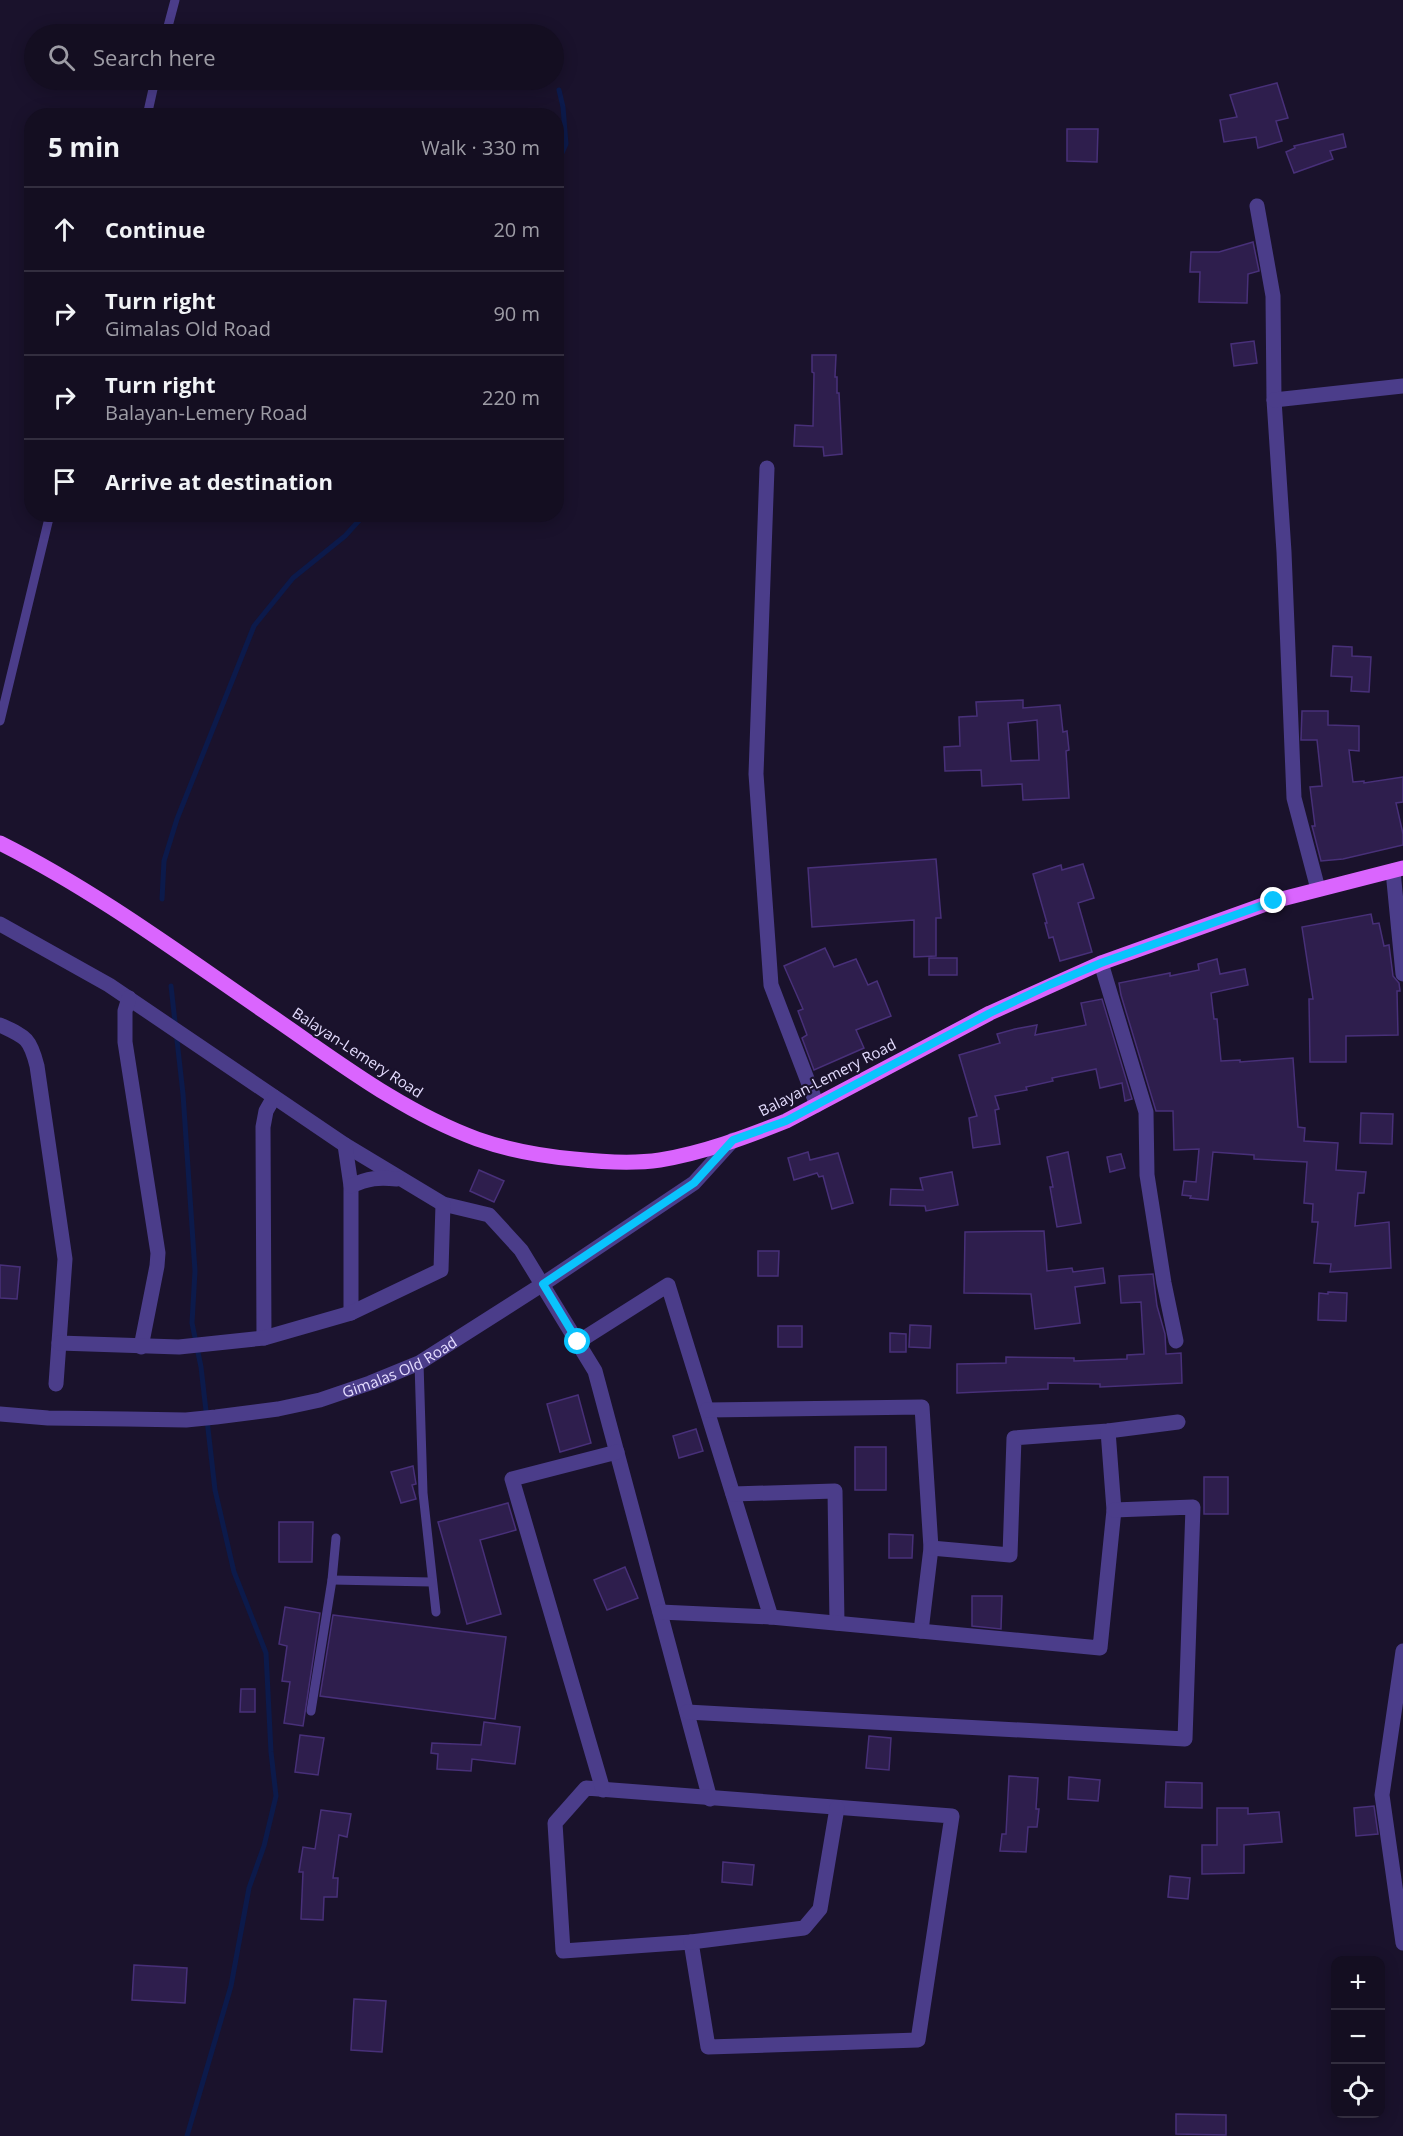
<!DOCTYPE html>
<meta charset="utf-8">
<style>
body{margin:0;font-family:"Open Sans",sans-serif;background:#211c2e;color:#f1f3f6}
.controls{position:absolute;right:18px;bottom:18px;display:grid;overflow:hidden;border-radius:12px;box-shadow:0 3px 15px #0003}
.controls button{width:54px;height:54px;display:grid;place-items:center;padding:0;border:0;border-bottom:2px solid #332e3f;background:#140e21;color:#f1f3f6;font:30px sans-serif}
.stop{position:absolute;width:18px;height:18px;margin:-14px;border:4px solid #0ac3fd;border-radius:50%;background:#fff}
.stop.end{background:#0ac3fd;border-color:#fff;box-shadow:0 2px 6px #0008}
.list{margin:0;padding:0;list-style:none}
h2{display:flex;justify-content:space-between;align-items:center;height:78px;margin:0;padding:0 24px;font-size:26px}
h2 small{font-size:20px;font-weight:400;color:#9d9ca5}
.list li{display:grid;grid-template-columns:39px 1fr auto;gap:18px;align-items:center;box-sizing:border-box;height:84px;padding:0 24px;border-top:2px solid #332e3f}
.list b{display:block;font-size:22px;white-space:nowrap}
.list p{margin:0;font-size:20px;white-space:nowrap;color:#9d9ca5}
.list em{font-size:20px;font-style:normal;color:#9d9ca5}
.icon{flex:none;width:33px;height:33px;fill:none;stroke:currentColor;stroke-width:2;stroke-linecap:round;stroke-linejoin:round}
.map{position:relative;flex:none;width:1403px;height:2136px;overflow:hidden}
.search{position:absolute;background:#140e21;box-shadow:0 3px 15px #0003;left:24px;top:24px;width:540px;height:66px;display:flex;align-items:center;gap:15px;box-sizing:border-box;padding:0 21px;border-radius:33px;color:#9d9ca5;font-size:22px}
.panel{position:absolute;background:#140e21;box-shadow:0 3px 15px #0003;left:24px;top:108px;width:540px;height:414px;border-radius:24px}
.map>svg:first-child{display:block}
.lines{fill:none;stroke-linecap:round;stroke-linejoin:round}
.stream{stroke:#0c1a4b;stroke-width:5}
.building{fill:#2e1e4d;stroke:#483079;stroke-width:1.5;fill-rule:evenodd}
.service{stroke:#4b3d8a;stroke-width:9}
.minor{stroke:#4b3d8a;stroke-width:15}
.tertiary{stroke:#4b3d8a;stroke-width:15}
.primary{stroke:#da65fe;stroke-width:15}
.route{stroke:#0ac3fd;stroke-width:8}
.labels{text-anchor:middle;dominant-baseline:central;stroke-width:4.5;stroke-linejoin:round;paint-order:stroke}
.street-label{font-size:15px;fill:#e5ddff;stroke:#1a122c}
</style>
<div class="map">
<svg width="1403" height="2136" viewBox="0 0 1403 2136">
<rect width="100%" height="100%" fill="#1a122c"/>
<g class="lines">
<g class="stream">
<path d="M556,166L566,144L563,107L559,90"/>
<path d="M162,899L164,861L177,819L254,626L293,578L345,536L365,514"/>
<path d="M171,986L183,1094L195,1271L192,1323L201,1367L215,1490L234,1572L266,1653L271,1752L276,1796L264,1846L249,1888L231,1986L187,2136"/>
</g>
</g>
<g class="building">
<path d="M1277,83L1288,118L1276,121L1282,141L1258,148L1256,137L1224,142L1220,120L1237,117L1230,95Z"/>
<path d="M1067,129H1098L1097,162L1067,161Z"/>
<path d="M1343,134L1346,147L1330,151L1333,159L1294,173L1286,152L1295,148L1294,146Z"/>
<path d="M1253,242L1259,271L1248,274L1247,303L1199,302L1200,272H1190L1191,252H1219Z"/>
<path d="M1254,341L1257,363L1234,366L1231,344Z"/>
<path d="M812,355H836L835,377H837V393H839L842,454L824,456L823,447L794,446L795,425L813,426L814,373L812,372Z"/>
<path d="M1333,646L1352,647V656L1371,657L1369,692L1351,691L1352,677L1331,676Z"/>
<path d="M1023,700V708L1060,705L1063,732L1067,731L1069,750L1066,751L1069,798L1023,800L1022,784L982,786L981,770L945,771L944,747L960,746L959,717L977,716L976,702ZM1037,720L1039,760L1011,761L1008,723Z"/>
<path d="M1302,711H1328V725L1359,726V751L1349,750L1353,782L1364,781V783L1403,777V802L1396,803L1403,834V845L1343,859L1321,861L1312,826H1315L1310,787L1322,786L1317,740H1301Z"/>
<path d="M936,859L941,918H936V956L914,957V920L812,927L808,868Z"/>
<path d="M1083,864L1094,898L1078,903L1092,952L1060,961L1053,937L1049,938L1045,923H1047L1033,874L1061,865L1062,870Z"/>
<path d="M1371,914L1373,924L1379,923L1384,946L1389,945L1393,976L1399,983L1400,991H1397L1398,1035L1346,1036V1062H1310L1309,999H1313L1302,927Z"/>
<path d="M825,948L834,967L856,959L868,985L877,981L891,1016L856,1030L864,1048L814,1070L802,1038L807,1035L798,1011L803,1009L784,966Z"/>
<rect x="929" y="958" width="28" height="17"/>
<path d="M1217,959L1220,974L1245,969L1248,985L1211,993L1214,1019H1217L1221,1061L1240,1060V1062L1293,1058L1298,1127L1305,1128L1304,1141L1338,1143L1336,1170L1366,1172L1364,1193H1358L1355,1226L1389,1222L1391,1268L1330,1272L1331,1264L1314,1263L1318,1222H1312L1313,1204L1304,1203L1307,1162L1254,1159V1155L1213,1152L1208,1200L1190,1198L1191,1196L1182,1195L1184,1181L1196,1182L1199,1149L1174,1150L1173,1111H1156L1121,995L1119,983L1170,973V976L1199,970L1198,964Z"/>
<path d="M1102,999L1132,1099L1125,1101L1122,1083L1100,1088L1096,1069L1052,1078L1053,1081L1026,1087L1027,1090L995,1096L999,1109L995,1110L1000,1144L973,1148L969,1118L977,1116L959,1055L1000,1043L997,1034L1015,1029L1037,1025L1035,1035L1086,1025L1081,1003Z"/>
<path d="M1361,1113L1393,1114L1392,1144L1360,1143Z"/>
<path d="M808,1152L810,1160L838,1153L853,1203L832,1209L823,1176L819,1177L817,1173L794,1180L788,1158Z"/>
<path d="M1068,1152L1081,1223L1057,1227L1050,1187H1053L1047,1157Z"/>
<path d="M1121,1154L1125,1168L1110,1172L1107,1157Z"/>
<path d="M479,1170L504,1181L494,1202L470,1191Z"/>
<path d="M952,1172L958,1205L926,1211L925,1206L890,1205L891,1189L923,1190L920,1178Z"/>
<path d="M1044,1231L1047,1271L1072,1268L1073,1272L1103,1268L1105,1283L1075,1287L1080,1323L1035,1329L1031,1294L964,1293L965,1232Z"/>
<path d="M758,1251H779L778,1276H758Z"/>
<path d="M0,1265L20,1267L17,1299L0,1298Z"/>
<path d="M1153,1274L1157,1306L1165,1334L1166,1354L1181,1353L1182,1383L1100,1387V1384L1048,1383V1389L957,1393V1364L1006,1363V1357L1074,1358V1361L1127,1359V1355L1144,1354L1141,1302L1121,1303L1119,1276Z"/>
<path d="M1328,1292L1347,1293L1346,1321L1318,1320L1319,1293L1328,1294Z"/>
<path d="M910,1325L931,1326L930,1348L909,1347Z"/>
<rect x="778" y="1326" width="24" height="21"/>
<path d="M890,1333L906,1334V1352H890Z"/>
<path d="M578,1395L591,1443L560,1452L547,1404Z"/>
<path d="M696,1429L703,1451L679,1458L673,1436Z"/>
<rect x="855" y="1447" width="31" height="43"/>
<path d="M413,1466L416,1484L412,1485L416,1499L401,1503L391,1472Z"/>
<rect x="1204" y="1477" width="24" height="37"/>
<path d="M508,1503L516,1530L480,1540L501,1614L467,1624L438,1522Z"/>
<path d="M279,1522H313L312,1562H279Z"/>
<path d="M889,1534L913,1535L912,1558H889Z"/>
<path d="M625,1567L638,1598L607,1610L594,1580Z"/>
<path d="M972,1596H1002L1001,1629L972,1626Z"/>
<path d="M285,1607L320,1613L303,1726L284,1723L290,1682L282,1681L287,1646L279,1644Z"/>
<path d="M333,1615L506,1637L495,1719L320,1696Z"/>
<path d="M241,1689H255V1712H240Z"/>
<path d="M484,1722L520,1727L515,1764L472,1759L471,1771L437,1769L438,1754L431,1753L432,1743L481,1745Z"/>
<path d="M300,1735L324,1738L318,1775L295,1772Z"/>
<path d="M869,1736L891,1738L889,1770L866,1768Z"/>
<path d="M1009,1776L1038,1778L1036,1809H1039L1037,1827H1028L1026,1852L1000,1851L1002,1834H1006Z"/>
<path d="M1069,1777L1100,1780L1098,1801L1068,1799Z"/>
<path d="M1166,1782L1202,1783V1808L1165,1807Z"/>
<path d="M1374,1806L1378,1834L1356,1836L1354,1808Z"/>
<path d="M1217,1808H1248V1814L1279,1812L1282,1842L1244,1845V1873L1202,1874V1845H1217Z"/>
<path d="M321,1810L351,1814L347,1837L339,1835L333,1878H338L337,1897H324L323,1920L301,1919L303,1872H299L303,1847L315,1849Z"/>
<path d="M723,1862L754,1865L752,1885L722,1882Z"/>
<path d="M1170,1876L1190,1878L1188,1899L1168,1897Z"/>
<path d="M134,1965L187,1968L185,2003L132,2000Z"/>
<path d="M354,1999L386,2001L382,2052L351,2050Z"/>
<path d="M1176,2114L1226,2115V2135L1176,2134Z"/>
</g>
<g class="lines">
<g class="service">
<path d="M166,34L175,0"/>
<path d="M147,116L155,80"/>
<path d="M0,721L50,514"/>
<path d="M419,1363L423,1493L436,1612"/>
<path d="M332,1580L431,1582"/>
<path d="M311,1711L332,1580L336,1538"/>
</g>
<g class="minor">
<path d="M1257,206L1273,296L1274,400L1284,552L1294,798L1318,889"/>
<path d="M1274,400L1403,386"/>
<path d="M767,468L756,774L771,985L817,1105"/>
<path d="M1393,871L1403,974"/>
<path d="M0,924L109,985L345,1145L443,1204L489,1215L521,1250L595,1371L710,1799"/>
<path d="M1101,963L1146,1112L1147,1175L1164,1283L1176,1341"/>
<path d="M129,998L125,1011V1042L158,1253L157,1266L141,1347"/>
<path d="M0,1025C26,1037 30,1038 37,1066L65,1259L56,1384"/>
<path d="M345,1145L351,1186V1313"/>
<path d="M351,1186C368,1178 379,1177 397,1179"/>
<path d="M264,1338L263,1127L266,1111L274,1097"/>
<path d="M578,1342L668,1285L771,1617"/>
<path d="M59,1343L179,1347L264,1338L351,1313L441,1270L443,1204"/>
<path d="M707,1410L922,1407L931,1548L921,1631"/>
<path d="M733,1494L835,1491L837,1623"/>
<path d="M931,1548L1010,1555L1014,1438L1108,1431L1178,1422"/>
<path d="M660,1612L771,1617L1100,1648L1114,1510L1108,1431"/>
<path d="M1403,1651L1382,1795L1403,1943"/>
<path d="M687,1712L1185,1739L1193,1507L1114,1510"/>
<path d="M586,1788L952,1816L918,2040L708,2047L691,1942L563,1951L555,1823Z"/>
<path d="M603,1790L512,1479L617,1452"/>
<path d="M691,1942L804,1928L820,1909L837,1808"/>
</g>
<path class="tertiary" id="s1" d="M0,1414L48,1418L127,1419L186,1420L216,1417L278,1409L320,1400L370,1383L419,1363L543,1284L694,1183L733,1140"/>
<path class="primary" d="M0,843C96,891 183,956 271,1016C337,1061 401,1111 477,1139C508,1150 541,1156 574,1159C602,1162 633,1164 660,1160C703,1153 746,1137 786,1121L990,1013L1101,963L1274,901L1403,868"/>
</g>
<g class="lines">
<path class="route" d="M578,1342L543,1284L694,1183L733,1140L786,1121L990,1013L1049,985L1101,963L1274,901"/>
</g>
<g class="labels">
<g class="street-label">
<text transform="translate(358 1052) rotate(33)">Balayan-Lemery Road</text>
<text transform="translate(827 1077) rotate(-27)">Balayan-Lemery Road</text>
<text stroke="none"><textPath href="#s1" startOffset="408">Gimalas Old Road</textPath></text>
</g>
</g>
</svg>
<div class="controls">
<button>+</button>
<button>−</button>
<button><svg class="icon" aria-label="locate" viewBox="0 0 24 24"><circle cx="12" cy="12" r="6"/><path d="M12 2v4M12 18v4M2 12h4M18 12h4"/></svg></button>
</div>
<div class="stop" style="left:578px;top:1342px"></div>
<div class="stop end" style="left:1274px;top:901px"></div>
<div class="search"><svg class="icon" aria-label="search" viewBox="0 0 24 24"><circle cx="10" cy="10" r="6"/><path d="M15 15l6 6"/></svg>Search here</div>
<section class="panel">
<h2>5 min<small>Walk · 330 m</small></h2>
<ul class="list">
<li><svg class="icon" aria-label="ahead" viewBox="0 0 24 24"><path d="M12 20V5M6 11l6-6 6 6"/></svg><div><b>Continue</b></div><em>20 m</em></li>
<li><svg class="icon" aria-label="right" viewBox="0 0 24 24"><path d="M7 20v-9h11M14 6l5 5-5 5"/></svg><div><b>Turn right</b><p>Gimalas Old Road</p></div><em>90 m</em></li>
<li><svg class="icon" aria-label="right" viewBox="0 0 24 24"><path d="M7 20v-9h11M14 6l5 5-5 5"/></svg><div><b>Turn right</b><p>Balayan-Lemery Road</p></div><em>220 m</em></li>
<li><svg class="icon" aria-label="arrive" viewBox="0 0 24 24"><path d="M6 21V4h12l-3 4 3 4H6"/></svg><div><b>Arrive at destination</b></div></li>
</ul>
</section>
</div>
